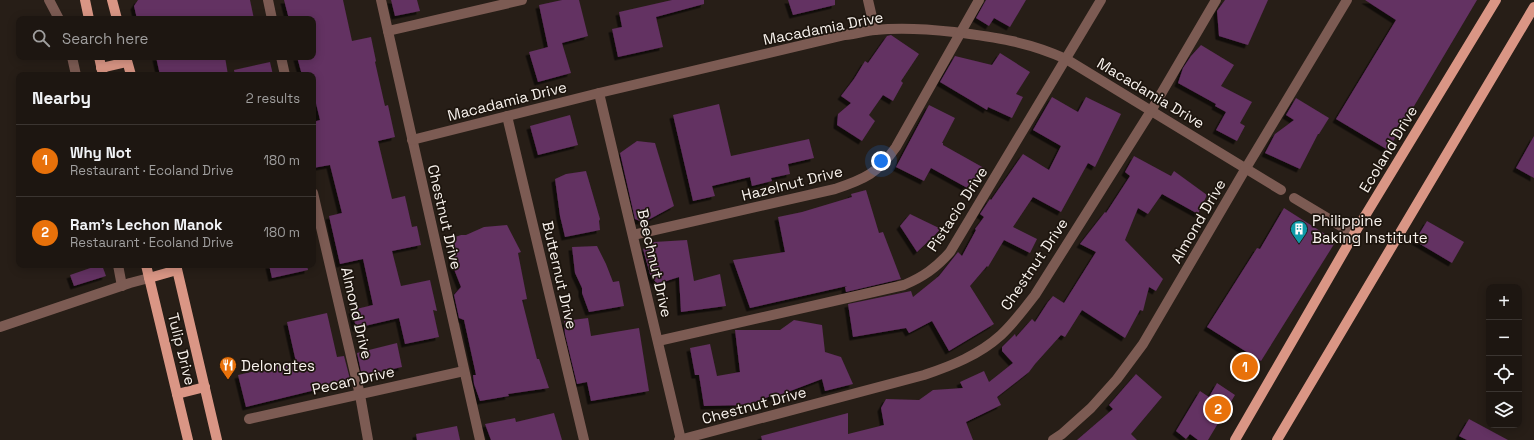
<!DOCTYPE html>
<meta charset="utf-8">
<style>
body{margin:0;font-family:"Space Grotesk",sans-serif;background:#2a231f;color:#f1f3f6}
.controls{position:absolute;right:12px;bottom:12px;display:grid;overflow:hidden;border-radius:8px;box-shadow:0 2px 10px #0003}
.controls button{width:36px;height:36px;display:grid;place-items:center;padding:0;border:0;border-bottom:1px solid #3b3531;background:#1d1611;color:#f1f3f6;font:20px sans-serif}
.you{position:absolute;left:881px;top:161px;width:14px;height:14px;margin:-10px;border:3px solid #fff;border-radius:50%;background:#1a73e8;box-shadow:0 0 0 6px #1a73e833}
.badge{display:grid;place-items:center;width:26px;height:26px;border-radius:50%;background:#db2777;color:#fff;font-size:13px;font-weight:700}
.pin{position:absolute;translate:-50% -50%;border:2px solid #fff;box-shadow:0 1px 4px #0006}
.list{margin:0;padding:0;list-style:none}
h2{display:flex;justify-content:space-between;align-items:center;height:52px;margin:0;padding:0 16px;font-size:17px}
h2 small{font-size:13px;font-weight:400;color:#a09f9f}
.list li{display:grid;grid-template-columns:26px 1fr auto;gap:12px;align-items:center;box-sizing:border-box;height:72px;padding:0 16px;border-top:1px solid #3b3531}
.list b{display:block;font-size:15px;white-space:nowrap}
.list p{margin:0;font-size:13px;white-space:nowrap;color:#a09f9f}
.list em{font-size:13px;font-style:normal;color:#a09f9f}
.icon{flex:none;width:22px;height:22px;fill:none;stroke:currentColor;stroke-width:2;stroke-linecap:round;stroke-linejoin:round}
.map{position:relative;flex:none;width:1534px;height:440px;overflow:hidden}
.search{position:absolute;background:#1d1611;box-shadow:0 2px 10px #0003;left:16px;top:16px;width:300px;height:44px;display:flex;align-items:center;gap:10px;box-sizing:border-box;padding:0 14px;border-radius:8px;color:#a09f9f;font-size:15px}
.panel{position:absolute;background:#1d1611;box-shadow:0 2px 10px #0003;left:16px;top:72px;width:300px;height:196px;border-radius:8px}
.map>svg:first-child{display:block}
.building{fill:#633062;filter:url(#shadow)}
.lines{fill:none;stroke-linecap:round;stroke-linejoin:round}
.minor{stroke:#7c5b53;stroke-width:10}
.major{stroke:#da9685;stroke-width:10}
.labels{text-anchor:middle;dominant-baseline:central;stroke-width:3.5;stroke-linejoin:round;paint-order:stroke}
.street-label{font-size:15px;fill:#f8f2ed;stroke:#1d150e}
.poi-label{font-size:15px;fill:#f8f2ed;stroke:#1d150e;text-anchor:start}
</style>
<div class="map">
<svg width="1534" height="440" viewBox="0 0 1534 440">
<defs>
<filter id="shadow"><feDropShadow dx="-3.5" dy="3.5" stdDeviation="0" flood-color="#0009"/></filter>
</defs>
<rect width="100%" height="100%" fill="#271e17"/>
<g class="building">
<path d="M138,0H250L254,19H137L134,6Z"/>
<path d="M284,0H343L352,41L371,37L376,61L375,62L385,106L388,105L395,137L378,141L392,199L405,196L412,227L417,226L421,245L392,251L401,286L430,280L437,311L433,310L439,337L405,344L399,318L356,328L352,310L373,305L363,259L340,264L329,216L342,213L330,165L313,168V122L320,120L313,91V75H302L297,57H313V19H289Z"/>
<path d="M391,0H417L420,11L395,16Z"/>
<path d="M562,0H579L588,36L562,43L571,73L538,82L529,52L548,47L539,5Z"/>
<path d="M672,0H704V4L656,17L663,47L618,57L612,29L622,27L619,12Z"/>
<path d="M788,0H835V5L793,15Z"/>
<path d="M986,0H1026L1010,27L994,18L989,26L976,18Z"/>
<path d="M1225,0H1268L1248,45L1219,36L1217,11Z"/>
<path d="M1365,0H1477L1388,150L1336,119L1396,20Z"/>
<path d="M891,35L919,54L901,81L903,83L893,101L883,95L869,115L875,121L862,141L837,125L838,114L851,103L841,96L854,79L865,61L868,63L887,36Z"/>
<path d="M1201,45L1234,65L1221,86L1252,102L1240,123L1245,126L1237,141L1216,130L1226,112L1215,106L1216,104L1178,83L1183,68L1191,56Z"/>
<path d="M1000,53L1030,72L1016,94L1023,97L1012,118L988,107L987,110L940,82L955,56L992,65Z"/>
<path d="M156,57H225L228,75H160Z"/>
<path d="M270,62L273,75H235L234,70Z"/>
<path d="M1052,97L1078,112L1086,97L1121,114L1095,167L1088,163L1061,212L1033,197L1013,227L1037,239L1030,253L1004,240L988,267L987,266L970,286L994,324L949,351L932,321L909,333L906,328L853,337L848,304L911,291L913,297L939,276L958,252L962,256L976,230L975,229L984,217L980,214L990,199L991,200L1023,154L1049,170L1061,146L1033,130Z"/>
<path d="M1296,98L1329,118L1319,134H1318L1300,169L1265,153L1275,134L1294,120L1286,115Z"/>
<path d="M719,104L731,156L809,139L814,158L788,164L790,174L771,178L772,181L752,186L750,177L712,186L715,196L693,201L673,115Z"/>
<path d="M929,105L955,118L942,143H943V145L984,168L971,190L931,168L924,181L896,167Z"/>
<path d="M570,115L578,145L538,155L530,126Z"/>
<path d="M1534,136V178L1516,168Z"/>
<path d="M637,141L655,143L674,206L650,219L640,221L635,219L620,153Z"/>
<path d="M1134,156L1171,176L1174,171L1207,195L1198,214L1162,194L1148,214L1138,208L1125,240L1163,279L1156,291L1149,287L1143,311L1140,310L1125,338L1082,310L1065,337L1061,335L1035,364L1029,372L997,397L1001,405L966,422L973,440H762L761,436L848,413V434L884,425L881,408L886,399L919,400L933,390L963,388L960,382L984,371L989,382L1013,363L1002,351V347L1015,334L1016,337L1032,319L1035,322L1048,302L1053,296L1064,303L1096,252L1080,244L1105,212L1106,213L1130,176L1125,172Z"/>
<path d="M586,171L600,219L599,221L600,230L565,237L560,216L555,179L566,174Z"/>
<path d="M866,190L879,233L883,232L901,279L846,292L845,287L847,286L750,308L733,260L785,252L778,217L802,212L852,197L851,194Z"/>
<path d="M1284,208L1336,241L1261,361L1207,327L1257,248L1260,249Z"/>
<path d="M910,214L941,229L917,252L900,226Z"/>
<path d="M1427,221L1464,242L1452,263L1415,241Z"/>
<path d="M507,225L521,252L518,253L527,299L522,300L537,359H539L549,388L508,394L509,396L480,401L474,384L473,375H476L464,320L459,318L454,295L461,287L452,264V238L461,235H466L484,227Z"/>
<path d="M687,240L694,281L720,274L726,306L681,312L679,277L657,284L650,274L643,249L654,242Z"/>
<path d="M597,246L606,264L613,282L619,281L624,306L589,312L582,293V288L575,273L572,247Z"/>
<path d="M99,265H102L106,276L74,286L70,275Z"/>
<path d="M269,265H307L308,270L272,278Z"/>
<path d="M327,313L337,357L344,356L350,379L343,381L344,383L246,407L238,375L296,362L287,322Z"/>
<path d="M588,318L591,336L639,328L649,391L591,401L587,382L577,384L565,334L564,321Z"/>
<path d="M794,320L822,325L825,352L841,357L853,384L825,391L822,379L772,398L771,396L746,405L704,406L699,375H695L690,348L710,344L717,376L740,372L735,330H780Z"/>
<path d="M397,343L402,367L362,376L357,353Z"/>
<path d="M1136,374L1162,397L1131,434L1137,440H1077L1113,409L1109,405Z"/>
<path d="M1217,383L1235,395L1208,440H1198L1190,434L1186,439L1176,431L1200,391L1209,397Z"/>
<path d="M554,413L562,440H491L485,424L515,418L516,422Z"/>
<path d="M1469,419L1508,440H1467L1459,436Z"/>
<path d="M457,426L460,440H417L416,434Z"/>
</g>
<g class="lines">
<g class="minor">
<path d="M49,0L59,19"/>
<path d="M268,0L272,19"/>
<path d="M381,0L480,440"/>
<path d="M868,0L875,30"/>
<path d="M388,31L522,0"/>
<path d="M72,57L76,75"/>
<path d="M281,57L285,75"/>
<path d="M599,93L681,440"/>
<path d="M507,116L584,440"/>
<path d="M412,140L599,93L845,35C855,34 865,31 875,30C902,27 928,29 954,32C995,37 1029,42 1066,59L1281,190"/>
<path d="M313,193L360,395L368,440"/>
<path d="M1294,198L1354,234"/>
<path d="M633,235L835,189C865,179 878,173 896,147L979,0"/>
<path d="M118,265L122,286"/>
<path d="M0,327L130,283L149,278"/>
<path d="M658,341L904,285C923,277 936,268 950,252L1101,0"/>
<path d="M249,419L464,371"/>
<path d="M679,440L924,375C951,366 979,355 1001,335C1014,323 1024,309 1035,295L1151,111L1216,0"/>
<path d="M1053,440L1062,434L1091,408L1117,379L1143,344L1246,168L1347,0"/>
</g>
<g class="major">
<path d="M85,0L89,19"/>
<path d="M112,0L117,19"/>
<path d="M99,57L103,75"/>
<path d="M126,57L131,75"/>
<path d="M101,68L127,62"/>
<path d="M146,265L188,440"/>
<path d="M176,265L217,440"/>
<path d="M149,278L177,270"/>
<path d="M177,394L205,387"/>
<path d="M1235,440L1354,234L1496,0"/>
<path d="M1277,440L1534,7"/>
</g>
</g>
<defs>
<g id="building-pin" transform="scale(0.9)"><path d="M0 17L-7.5 6A9.5 9.5 0 1 1 7.5 6Z" fill="#0f9aa8" stroke="#1d150e"/><path d="M-4-6H4V6H1V3H-1V6H-4ZM-2.5-4.3h1.7v1.8h-1.7ZM.8-4.3h1.7v1.8H.8ZM-2.5-1h1.7V.8h-1.7ZM.8-1h1.7V.8H.8Z" fill="#fff"/></g>
<g id="restaurant-pin" transform="scale(0.9)"><path d="M0 17L-7.5 6A9.5 9.5 0 1 1 7.5 6Z" fill="#e8710a" stroke="#1d150e"/><path d="M-5-6h1v4h1v-4h1v4h1v-4h1v5L-1.5 .5V6h-2V.5L-5-1ZM5-6V6H3V1.5H1.5Q1.5-4 5-6Z" fill="#fff"/></g>
</defs>
<g fill-rule="evenodd">
<use href="#building-pin" x="1299" y="229"/>
<use href="#restaurant-pin" x="228" y="365"/>
</g>
<g class="labels">
<g class="street-label">
<text transform="translate(823 28) rotate(-11)">Macadamia Drive</text>
<text transform="translate(1151 93) rotate(31)">Macadamia Drive</text>
<text transform="translate(507 101) rotate(-14)">Macadamia Drive</text>
<text transform="translate(1388 149) rotate(-59)">Ecoland Drive</text>
<text transform="translate(792 183) rotate(-14)">Hazelnut Drive</text>
<text transform="translate(957 209) rotate(-57)">Pistacio Drive</text>
<text transform="translate(445 217) rotate(77)">Chestnut Drive</text>
<text transform="translate(1198 221) rotate(-60)">Almond Drive</text>
<text transform="translate(655 263) rotate(77)">Beechnut Drive</text>
<text transform="translate(1034 264) rotate(-56)">Chestnut Drive</text>
<text transform="translate(560 275) rotate(77)">Butternut Drive</text>
<text transform="translate(357 313) rotate(77)">Almond Drive</text>
<text transform="translate(182 349) rotate(76)">Tulip Drive</text>
<text transform="translate(353 380) rotate(-13)">Pecan Drive</text>
<text transform="translate(754 405) rotate(-15)">Chestnut Drive</text>
</g>
<g class="poi-label">
<text x="1312" y="220">Philippine<tspan x="1312" dy="17">Baking Institute</tspan></text>
<text x="241" y="365">Delongtes</text>
</g>
</g>
</svg>
<div class="controls">
<button>+</button>
<button>−</button>
<button><svg class="icon" aria-label="locate" viewBox="0 0 24 24"><circle cx="12" cy="12" r="6"/><path d="M12 2v4M12 18v4M2 12h4M18 12h4"/></svg></button>
<button><svg class="icon" aria-label="layers" viewBox="0 0 24 24"><path d="M12 4l9 5-9 5-9-5zM3 14l9 5 9-5"/></svg></button>
</div>
<div class="you"></div>
<div class="pin badge" style="left:1245px;top:367px;background:#e8710a">1</div>
<div class="pin badge" style="left:1218px;top:409px;background:#e8710a">2</div>
<div class="search"><svg class="icon" aria-label="search" viewBox="0 0 24 24"><circle cx="10" cy="10" r="6"/><path d="M15 15l6 6"/></svg>Search here</div>
<section class="panel">
<h2>Nearby<small>2 results</small></h2>
<ul class="list">
<li><span class="badge" style="background:#e8710a">1</span><div><b>Why Not</b><p>Restaurant · Ecoland Drive</p></div><em>180 m</em></li>
<li><span class="badge" style="background:#e8710a">2</span><div><b>Ram's Lechon Manok</b><p>Restaurant · Ecoland Drive</p></div><em>180 m</em></li>
</ul>
</section>
</div>
